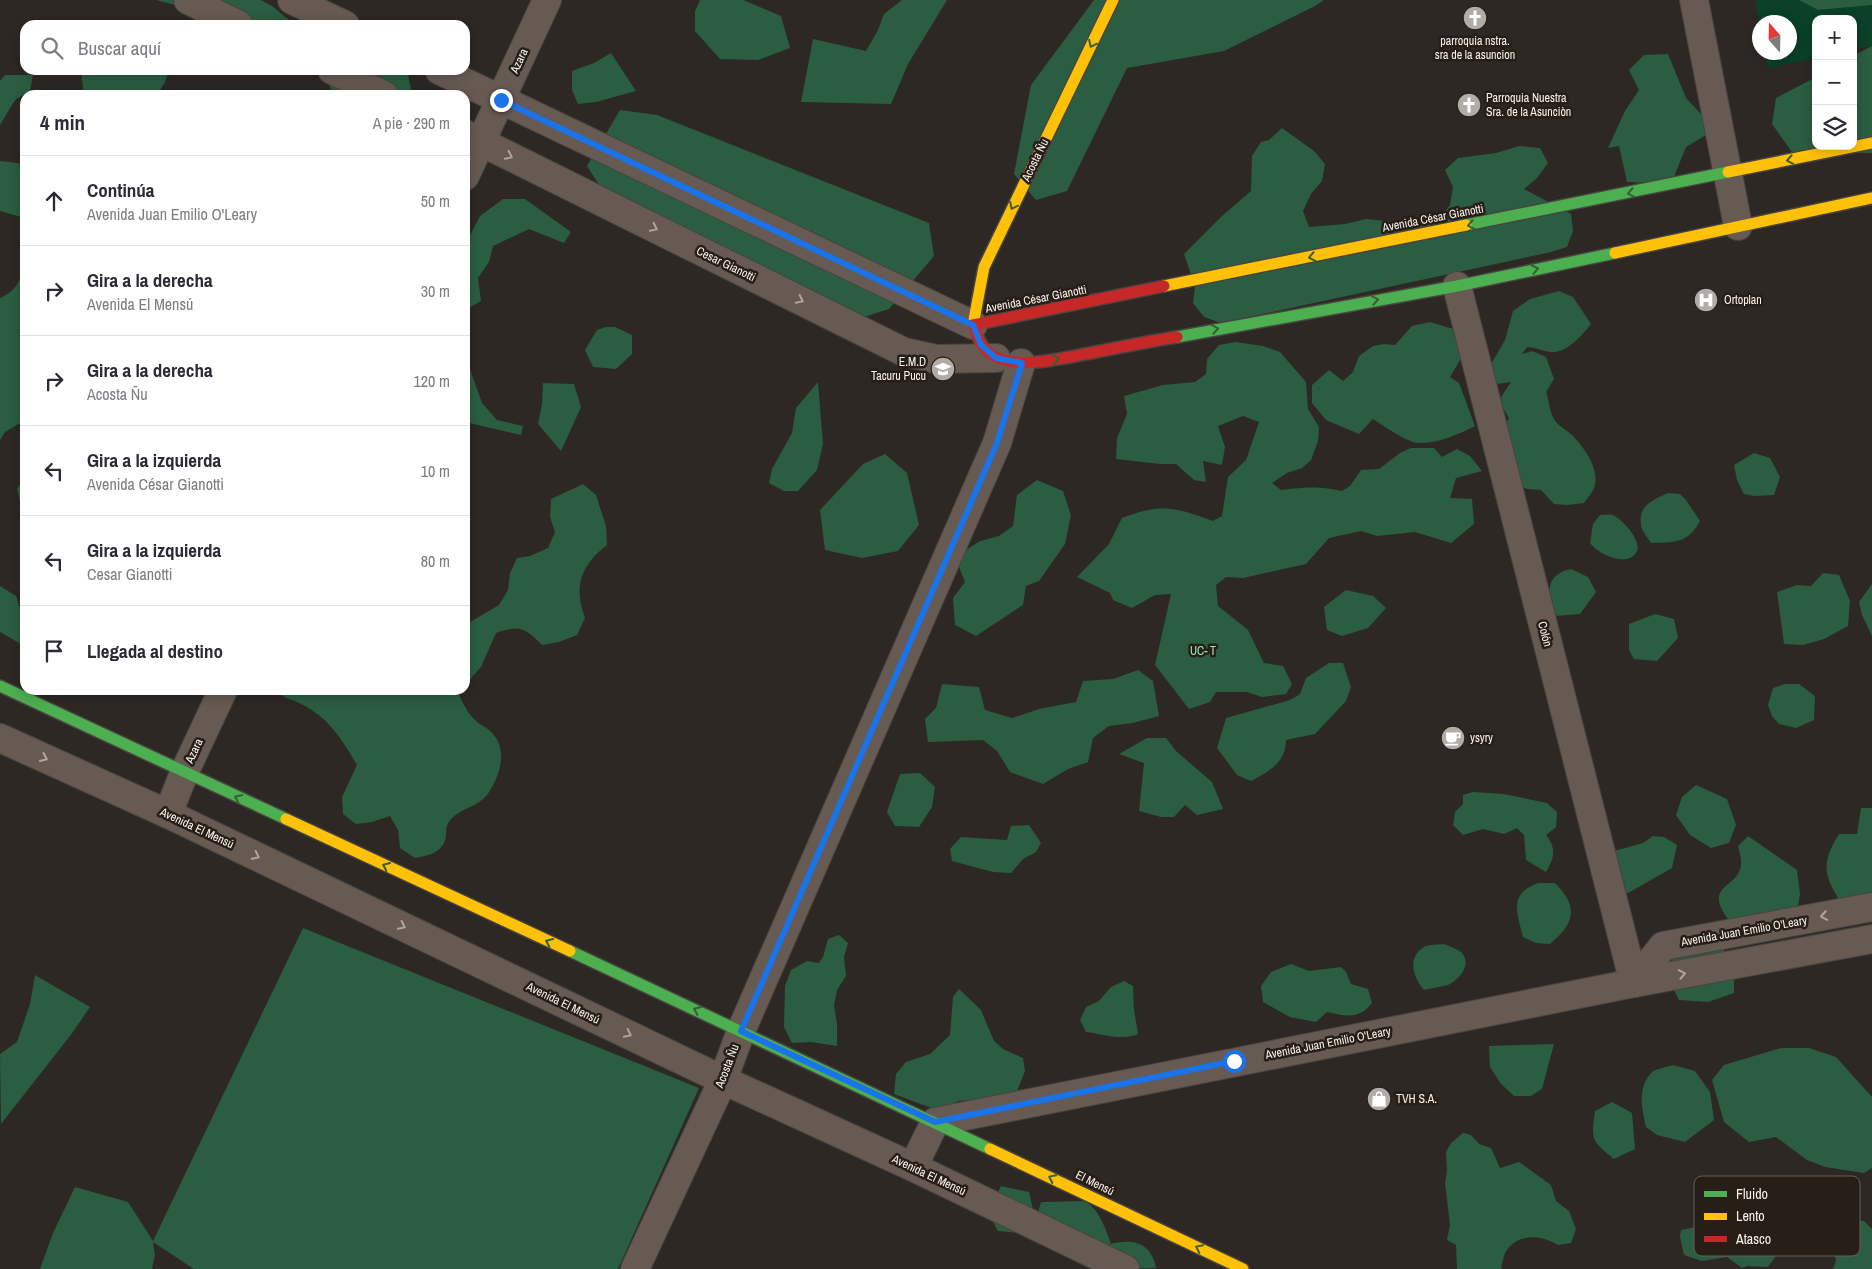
<!DOCTYPE html>
<html lang="es">
<meta charset="utf-8">
<style>
body{margin:0;font-family:"Archivo Narrow",sans-serif;background:#f2f2f3;color:#2b2b33}
.controls{position:absolute;right:15px;top:15px;display:grid;overflow:hidden;border-radius:10px;box-shadow:0 2px 12px #0003}
.controls button{width:45px;height:45px;display:grid;place-items:center;padding:0;border:0;border-bottom:1px solid #e1e1e2;background:#fff;color:#2b2b33;font:25px sans-serif}
.compass{position:absolute;left:1752px;top:15px;width:45px;height:45px;border-radius:50%;background:#fff;box-shadow:0 2px 12px #0003;rotate:340deg}
.stop{position:absolute;width:15px;height:15px;margin:-11px;border:4px solid #1a73e8;border-radius:50%;background:#fff}
.stop.end{background:#1a73e8;border-color:#fff;box-shadow:0 1px 5px #0008}
.list{margin:0;padding:0;list-style:none}
h2{display:flex;justify-content:space-between;align-items:center;height:65px;margin:0;padding:0 20px;font-size:21px}
h2 small{font-size:16px;font-weight:400;color:#7c7c81}
.list li{display:grid;grid-template-columns:32px 1fr auto;gap:15px;align-items:center;box-sizing:border-box;height:90px;padding:0 20px;border-top:1px solid #e1e1e2}
.list b{display:block;font-size:19px;white-space:nowrap}
.list p{margin:0;font-size:16px;white-space:nowrap;color:#7c7c81}
.list em{font-size:16px;font-style:normal;color:#7c7c81}
.icon{flex:none;width:28px;height:28px;fill:none;stroke:currentColor;stroke-width:2;stroke-linecap:round;stroke-linejoin:round}
.map{position:relative;flex:none;width:1872px;height:1269px;overflow:hidden}
.search{position:absolute;background:#fff;box-shadow:0 2px 12px #0003;left:20px;top:20px;width:450px;height:55px;display:flex;align-items:center;gap:12px;box-sizing:border-box;padding:0 18px;border-radius:15px;color:#7c7c81;font-size:19px}
.panel{position:absolute;background:#fff;box-shadow:0 2px 12px #0003;left:20px;top:90px;width:450px;height:605px;border-radius:15px}
.map>svg:first-child{display:block}
.green{fill:#0a4128}
.forest{fill:#2a5d41}
.lines{fill:none;stroke-linecap:round;stroke-linejoin:round}
.street-casing{stroke:#494441;stroke-width:30}
.fast-casing{stroke:#494441;stroke-width:14}
.slow-casing{stroke:#494441;stroke-width:14}
.jam-casing{stroke:#494441;stroke-width:14}
.street{stroke:#665a52;stroke-width:28}
.fast{stroke:#4caf50;stroke-width:11}
.slow{stroke:#ffc107;stroke-width:11}
.jam{stroke:#c62828;stroke-width:11}
.oneway{stroke:#385f31}
.oneway2{stroke:#b0a6a0}
.route{stroke:#1a73e8;stroke-width:6}
.labels{text-anchor:middle;dominant-baseline:central;stroke-width:5;stroke-linejoin:round;paint-order:stroke}
.poi-label{font-size:12px;fill:#f9f3ee;stroke:#271e17;text-anchor:start}
.street-label{font-size:12px;fill:#f9f3ee;stroke:#271e17}
.park-label{font-size:12px;fill:#94edbb;stroke:#271e17}
.key{fill:#271e17;stroke:#665e58;stroke-width:1}
.key-label{font-size:14px;fill:#f9f3ee}
</style>
<div class="map">
<svg width="1872" height="1269" viewBox="0 0 1872 1269">
<rect width="100%" height="100%" fill="#2d2824"/>
<path class="green" d="M1755,0H1872V46L1853,50V19H1816V58L1768,68L1765,53L1790,52V22L1759,23Z"/>
<g class="forest">
<path d="M156,0H261L272,6L295,25H227L179,6Z"/>
<path d="M700,0H743L781,16L790,48L758,60L720,59L695,31V11Z"/>
<path d="M902,0H947L908,64L891,104L801,102L813,39L866,51L878,30L884,14Z"/>
<path d="M1094,0H1324L1315,6L1224,51L1127,68L1067,191L1036,200L1014,174L1031,85Z"/>
<path d="M1799,0H1872V5L1818,10Z"/>
<path d="M1872,46V153L1792,152L1772,124L1776,98L1816,77V146H1853V56Z"/>
<path d="M611,53L636,91L596,102L578,104L572,90V71L594,63Z"/>
<path d="M1668,54L1686,98L1702,115L1706,135L1686,147L1671,184L1627,182L1619,146L1608,148L1625,111L1639,90L1629,70L1644,55Z"/>
<path d="M82,70H104L124,74L127,70H169L165,82L157,95H84L81,72Z"/>
<path d="M312,70H407L412,95H330L331,89L326,80Z"/>
<path d="M5,75H33L30,91L15,100L0,125V81Z"/>
<path d="M620,110L657,115L929,223L934,256L889,309L858,319L625,225L587,166Z"/>
<path d="M1282,128L1314,151L1325,164L1322,181L1311,194L1303,211L1309,227L1345,224L1366,219L1423,225L1439,219L1450,205L1453,187L1445,170L1458,158L1496,153L1519,146L1540,148L1548,163L1537,178L1524,189L1571,214L1573,231L1567,247L1551,252L1221,323L1204,317L1193,303L1195,286L1184,254L1222,216L1251,191L1252,156L1261,142L1269,140Z"/>
<path d="M0,161L18,163L25,167V221L21,217L0,211Z"/>
<path d="M503,199H525L571,232L564,243L529,229L493,246L489,262L478,278L481,301L465,310L466,243L480,216Z"/>
<path d="M25,267V420L5,432L0,440V298C16,291 18,283 25,267Z"/>
<path d="M1559,291L1573,297L1591,324C1582,335 1567,354 1550,352C1542,351 1535,347 1527,347L1522,354L1532,351L1546,357L1554,379L1546,392C1549,399 1549,408 1552,415C1557,427 1567,429 1574,437C1585,449 1602,472 1593,490C1591,494 1587,499 1584,503L1567,505L1554,504L1541,490L1527,489L1516,485L1500,436L1509,418L1503,408L1501,397L1511,382L1497,384L1492,376L1490,366L1505,340L1513,311L1530,299Z"/>
<path d="M1430,322L1460,331L1463,355L1450,377L1459,383L1475,426C1459,434 1437,444 1418,443C1406,442 1384,426 1373,419L1359,434L1326,420L1312,403V385L1329,370L1343,381L1353,372L1359,356L1373,346L1384,344L1395,345L1412,326Z"/>
<path d="M606,327H615L632,335V354L616,369L593,367L585,350L597,330Z"/>
<path d="M1235,342L1263,346L1280,352L1306,382L1308,409L1319,427L1318,441L1311,460L1302,468L1287,473L1272,483L1281,490C1306,487 1318,486 1342,491L1350,486L1361,470L1379,469L1400,453L1411,448H1434L1442,457L1457,449L1470,456L1482,471L1456,478L1450,498L1472,499L1474,524L1451,543L1415,532L1377,536L1361,531L1329,538L1306,564L1243,578L1226,577L1216,585L1218,606L1248,630L1264,663L1283,666L1292,684L1286,694L1262,697L1247,692H1216L1210,702L1189,709L1155,665L1171,594L1155,595L1132,608L1113,600L1110,593L1077,577L1109,544L1122,518C1161,503 1175,507 1213,521L1222,516L1228,477L1246,460L1259,422L1243,416L1218,426L1225,447L1222,465L1203,461L1206,482L1194,480L1176,464H1160L1116,459L1117,438L1127,414L1124,396L1163,385L1195,382L1206,374L1207,359L1219,345Z"/>
<path d="M465,361H467L482,403L497,420L523,426L521,435L465,422Z"/>
<path d="M818,382L823,444L817,470L798,491H784L769,483L772,469L792,433L796,408Z"/>
<path d="M543,383L574,384L581,407L561,451L538,424L542,404Z"/>
<path d="M1754,453L1770,458L1780,477L1774,495L1754,496L1744,494L1737,480L1734,465Z"/>
<path d="M885,454L907,473L919,525L898,551L862,558L825,550L820,510L863,464Z"/>
<path d="M25,476V524L17,489Z"/>
<path d="M1037,480L1063,491L1071,515L1065,544L1039,581L1026,586L1023,605L976,636L955,625L953,598L965,582L955,557L980,541L999,536L1013,526L1017,495Z"/>
<path d="M583,484L596,495L606,526L607,545C581,565 573,586 585,618L577,635L559,642L542,645C524,627 520,625 496,633L481,667L465,685V625L499,605L508,590L510,573L517,558L530,556L548,548L555,532L550,517L551,499Z"/>
<path d="M1668,493L1680,494L1686,500L1700,521C1688,544 1674,542 1651,543C1648,538 1641,530 1641,525C1638,505 1653,500 1668,493Z"/>
<path d="M1600,515C1604,515 1609,514 1612,515C1621,517 1642,541 1637,551C1628,569 1598,554 1590,543L1593,524Z"/>
<path d="M1571,569L1588,577L1596,592L1580,614L1555,616C1547,594 1544,575 1571,569Z"/>
<path d="M1823,573L1839,575L1850,601L1848,626L1824,639L1803,645L1784,644L1777,592L1797,585L1811,586Z"/>
<path d="M1872,584V636L1862,615L1859,602Z"/>
<path d="M0,586L16,596C21,612 29,628 21,644L0,632Z"/>
<path d="M1346,590L1373,596L1386,608L1368,628L1342,636L1327,630L1324,607Z"/>
<path d="M1655,614L1674,619L1678,638L1657,661L1634,659L1629,650V624Z"/>
<path d="M1329,663H1343L1351,687L1346,701L1315,734L1286,740C1286,763 1269,771 1251,781L1237,775L1217,748L1226,718L1290,700L1300,694L1306,678Z"/>
<path d="M1138,670L1153,681L1159,716L1133,723L1109,726L1093,738L1088,762L1068,769L1043,784L1010,772L997,751L983,740L928,742L925,719L936,708L942,684L979,687L985,710L1012,718L1039,709L1076,702L1083,681L1113,679Z"/>
<path d="M1785,684H1799L1815,696L1814,720L1796,728L1779,724L1772,716L1768,705L1773,688Z"/>
<path d="M276,690H459L457,691C462,701 467,713 476,721C480,725 487,727 491,732C509,749 500,777 487,795C477,807 462,808 452,818C442,829 449,833 444,843C438,854 426,856 415,858L400,848L398,830L390,816L372,822L356,824L343,814L342,797L357,765C343,741 329,718 303,705C291,698 287,701 276,690Z"/>
<path d="M1147,738H1166L1176,751L1212,782L1223,809L1197,815L1185,805L1174,817H1161L1139,811L1144,763L1119,754Z"/>
<path d="M920,773L935,787L932,807L919,827L895,826L887,812L900,774Z"/>
<path d="M1696,785L1727,799L1736,825L1729,843L1711,848L1690,835L1676,815L1682,797Z"/>
<path d="M1473,792L1504,794L1547,803L1557,812L1556,827L1546,835C1557,849 1554,858 1546,872L1526,860L1524,835L1517,828L1504,834L1483,829L1463,835L1453,825L1455,812L1463,804V795Z"/>
<path d="M1861,808H1872V903L1842,904C1823,875 1821,863 1839,834H1857Z"/>
<path d="M1029,825L1041,843L1036,852L1023,859L1011,873L993,872L952,861L950,849L961,837L1007,840L1011,826Z"/>
<path d="M1653,836L1664,837L1677,845L1672,868L1628,893H1621L1620,867L1614,851L1643,843Z"/>
<path d="M1748,836L1797,870L1800,894L1798,907L1731,923C1698,882 1743,890 1741,861C1741,856 1739,851 1738,846Z"/>
<path d="M1538,883H1555C1579,907 1575,923 1550,944L1536,943L1523,937C1517,913 1508,894 1538,883Z"/>
<path d="M303,928L699,1088L618,1269H194L153,1242L155,1255L152,1269H40L53,1233L75,1187L128,1202L153,1241Z"/>
<path d="M839,935L848,943L844,957L846,976L837,990L834,1005L837,1024V1046L811,1042L792,1043L784,1027L785,986L791,970L807,961L819,963L823,957L828,939Z"/>
<path d="M1444,944C1449,946 1458,949 1462,953C1472,965 1459,980 1448,985C1441,987 1432,988 1424,990C1414,978 1406,958 1424,947C1429,944 1438,945 1444,944Z"/>
<path d="M1723,947L1734,978V993L1708,1002L1679,1000L1673,988L1671,952Z"/>
<path d="M1291,964L1309,971L1341,967L1346,972L1351,984L1368,989L1372,1003C1359,1020 1345,1016 1327,1012L1316,1022L1290,1017L1263,1002L1261,986L1271,972Z"/>
<path d="M35,975L90,1007L73,1032L1,1124L0,1054L17,1042L30,1004Z"/>
<path d="M1124,981L1133,986L1134,1010L1138,1034C1122,1041 1102,1034 1086,1032L1080,1020L1086,1007L1099,1001L1111,987Z"/>
<path d="M959,989L981,1010L994,1041L1003,1049L1023,1058L1025,1071L1017,1091L987,1099L958,1101L942,1112L894,1094L896,1074L906,1062L930,1054L950,1035L953,997Z"/>
<path d="M1554,1044L1542,1089L1531,1096H1514L1501,1084L1490,1067L1489,1046Z"/>
<path d="M1781,1048H1809L1836,1057L1872,1097V1168L1864,1173L1825,1167L1807,1160L1776,1137L1749,1142L1724,1122L1712,1080L1724,1065Z"/>
<path d="M1673,1065L1695,1071L1710,1092L1714,1120L1685,1142L1657,1135L1646,1127C1642,1109 1637,1088 1651,1073C1655,1069 1667,1067 1673,1065Z"/>
<path d="M1612,1102L1632,1113L1635,1149L1614,1159C1591,1141 1591,1139 1595,1111Z"/>
<path d="M1463,1133L1471,1135L1479,1144L1491,1148L1500,1168L1519,1162L1551,1185L1556,1201L1569,1211L1576,1229L1571,1243L1558,1245C1540,1234 1517,1233 1505,1253C1503,1258 1502,1264 1501,1269H1457L1456,1245L1447,1240L1450,1225L1445,1183L1447,1171L1446,1152L1451,1143Z"/>
<path d="M1001,1186L1029,1192L1034,1214L1021,1233L998,1231L988,1213Z"/>
<path d="M1084,1201C1099,1208 1105,1228 1111,1243L1107,1245C1131,1238 1151,1241 1156,1268L1103,1269L1038,1213L1041,1202Z"/>
<path d="M1771,1219L1789,1224L1793,1235L1792,1243L1782,1247L1768,1267L1747,1266L1742,1268L1727,1257L1702,1261L1684,1255L1680,1237L1681,1230L1716,1223L1727,1232L1747,1238L1755,1222Z"/>
<path d="M1849,1221H1864L1872,1229V1269H1833L1836,1261L1831,1243Z"/>
</g>
<g class="lines">
<g class="street-casing">
<g id="street">
<path d="M188,0L239,25"/>
<path d="M292,0L345,25"/>
<path d="M1694,0L1738,226"/>
<path d="M332,70L384,95"/>
<path d="M439,70L973,325"/>
<path d="M465,134L904,352L936,359L996,358"/>
<path d="M465,176L547,0"/>
<path d="M1457,286L1634,983"/>
<path d="M0,738L168,814L723,1080L913,1167L1125,1269"/>
<path d="M168,814L184,773L223,690"/>
<path d="M1634,983L1663,946L1872,907"/>
<path d="M913,1167L935,1122L1634,983L1872,939"/>
<path d="M635,1269L723,1080L741,1031L997,443L1021,363"/>
</g>
</g>
<g class="fast-casing">
<g id="fast">
<path d="M1466,225L1728,172"/>
<path d="M1177,337L1457,286L1615,253"/>
<path d="M0,686L286,819"/>
<path d="M570,951L990,1149"/>
</g>
</g>
<g class="slow-casing">
<g id="slow">
<path d="M1728,172L1872,143"/>
<path d="M1615,253L1872,198"/>
<path d="M1164,286L1466,225"/>
<path d="M973,325L984,267L1113,0"/>
<path d="M286,819L570,951"/>
<path d="M990,1149L1243,1269"/>
</g>
</g>
<g class="jam-casing">
<g id="jam">
<path d="M973,325C978,337 981,349 994,356C1022,371 1071,356 1101,351C1126,346 1151,341 1177,337"/>
<path d="M973,325L1164,286"/>
</g>
</g>
<use href="#street" class="street"/>
<use href="#fast" class="fast"/>
<use href="#slow" class="slow"/>
<use href="#jam" class="jam"/>
</g>
<defs><path id="oneway-chevron" d="M-2-3.5L2.5 0L-2 3.5" fill="none" stroke-width="1.6" stroke-linecap="round" stroke-linejoin="round" transform="scale(1.25)"/></defs>
<g class="oneway">
<use href="#oneway-chevron" transform="translate(1092 44) rotate(116)"/>
<use href="#oneway-chevron" transform="translate(1790 160) rotate(169)"/>
<use href="#oneway-chevron" transform="translate(1631 193) rotate(169)"/>
<use href="#oneway-chevron" transform="translate(1013 206) rotate(116)"/>
<use href="#oneway-chevron" transform="translate(1471 225) rotate(169)"/>
<use href="#oneway-chevron" transform="translate(1312 257) rotate(169)"/>
<use href="#oneway-chevron" transform="translate(1535 269) rotate(-12)"/>
<use href="#oneway-chevron" transform="translate(1375 300) rotate(-10)"/>
<use href="#oneway-chevron" transform="translate(1215 329) rotate(-10)"/>
<use href="#oneway-chevron" transform="translate(1056 359) rotate(-10)"/>
<use href="#oneway-chevron" transform="translate(238 798) rotate(-155)"/>
<use href="#oneway-chevron" transform="translate(386 866) rotate(-155)"/>
<use href="#oneway-chevron" transform="translate(549 942) rotate(-155)"/>
<use href="#oneway-chevron" transform="translate(697 1010) rotate(-155)"/>
<use href="#oneway-chevron" transform="translate(1052 1178) rotate(-154)"/>
<use href="#oneway-chevron" transform="translate(1199 1248) rotate(-154)"/>
</g>
<g class="oneway2">
<use href="#oneway-chevron" transform="translate(509 156) rotate(26)"/>
<use href="#oneway-chevron" transform="translate(654 228) rotate(26)"/>
<use href="#oneway-chevron" transform="translate(800 300) rotate(26)"/>
<use href="#oneway-chevron" transform="translate(44 758) rotate(24)"/>
<use href="#oneway-chevron" transform="translate(256 856) rotate(26)"/>
<use href="#oneway-chevron" transform="translate(1824 916) rotate(170)"/>
<use href="#oneway-chevron" transform="translate(402 926) rotate(26)"/>
<use href="#oneway-chevron" transform="translate(1682 974) rotate(-11)"/>
<use href="#oneway-chevron" transform="translate(628 1034) rotate(26)"/>
</g>
<g class="lines">
<path class="route" d="M501,100L973,325L981,345L996,358L1022,363L997,443L741,1031L935,1122L1234,1061"/>
</g>
<defs>
<g id="church-disc" transform="scale(1.25)"><circle r="9.5" fill="#b2aca7" stroke="#271e17"/><path d="M-1.2-6h2.4v3.5h3.3v2.4h-3.3V6h-2.4V-.1h-3.3v-2.4h3.3Z" fill="#fff"/></g>
<g id="hospital-disc" transform="scale(1.25)"><circle r="9.5" fill="#b2aca7" stroke="#271e17"/><path d="M-5-5h3v3.5h4V-5h3V5h-3V1.5h-4V5h-3Z" fill="#fff"/></g>
<g id="school-disc" transform="scale(1.25)"><circle r="9.5" fill="#b2aca7" stroke="#271e17"/><path d="M0-5L7-2L0 1L-7-2ZM-4 1L0 2.5L4 1V4Q0 6-4 4Z" fill="#fff"/></g>
<g id="cafe-disc" transform="scale(1.25)"><circle r="9.5" fill="#b2aca7" stroke="#271e17"/><path d="M-5.5-4.5H6V0H3Q3 3.5 0 3.5H-2.5Q-5.5 3.5-5.5 0ZM3-3.2v2h1.7v-2ZM-6 4.5H4V6H-6Z" fill="#fff"/></g>
<g id="shop-disc" transform="scale(1.25)"><circle r="9.5" fill="#b2aca7" stroke="#271e17"/><path d="M-5-2.5h2.3a2.7 3.5 0 0 1 5.4 0H5L5.5 6h-11ZM-1.5-2.5h3a1.5 2.3 0 0 0-3 0Z" fill="#fff"/></g>
</defs>
<g fill-rule="evenodd">
<use href="#church-disc" x="1475" y="18"/>
<use href="#church-disc" x="1469" y="105"/>
<use href="#hospital-disc" x="1706" y="300"/>
<use href="#school-disc" x="943" y="369"/>
<use href="#cafe-disc" x="1453" y="738"/>
<use href="#shop-disc" x="1379" y="1099"/>
</g>
<g class="labels">
<g class="poi-label">
<text x="1475" y="41" text-anchor="middle">parroquia nstra.<tspan x="1475" dy="14">sra de la asuncion</tspan></text>
<text x="1486" y="98">Parroquia Nuestra<tspan x="1486" dy="14">Sra. de la Asunciòn</tspan></text>
<text x="1724" y="300">Ortoplan</text>
<text x="926" y="362" text-anchor="end">E.M.D<tspan x="926" dy="14">Tacuru Pucu</tspan></text>
<text x="1470" y="738">ysyry</text>
<text x="1396" y="1099">TVH S.A.</text>
</g>
<g class="street-label">
<text transform="translate(519 61) rotate(-65)">Azara</text>
<text transform="translate(1035 160) rotate(-64)">Acosta Ñu</text>
<text transform="translate(1433 218) rotate(-11)">Avenida César Gianotti</text>
<text transform="translate(726 264) rotate(26)">Cesar Gianotti</text>
<text transform="translate(1036 299) rotate(-11)">Avenida César Gianotti</text>
<text transform="translate(1545 634) rotate(76)">Colón</text>
<text transform="translate(194 751) rotate(-65)">Azara</text>
<text transform="translate(197 828) rotate(25)">Avenida El Mensú</text>
<text transform="translate(1744 931) rotate(-10)">Avenida Juan Emilio O'Leary</text>
<text transform="translate(563 1003) rotate(26)">Avenida El Mensú</text>
<text transform="translate(1328 1043) rotate(-11)">Avenida Juan Emilio O'Leary</text>
<text transform="translate(727 1066) rotate(-69)">Acosta Ñu</text>
<text transform="translate(929 1175) rotate(25)">Avenida El Mensú</text>
<text transform="translate(1095 1183) rotate(26)">El Mensú</text>
</g>
<g class="park-label">
<text x="1203" y="651">UC- T</text>
</g>
</g>
<rect x="1694" y="1176" width="166" height="80" rx="8" class="key"/>
<rect x="1704" y="1191" width="23" height="6" fill="#4caf50"/>
<rect x="1704" y="1213" width="23" height="7" fill="#ffc107"/>
<rect x="1704" y="1236" width="23" height="6" fill="#c62828"/>
<g class="key-label">
<text x="1736" y="1199">Fluido</text>
<text x="1736" y="1221">Lento</text>
<text x="1736" y="1244">Atasco</text>
</g>
</svg>
<div class="controls">
<button>+</button>
<button>−</button>
<button><svg class="icon" aria-label="layers" viewBox="0 0 24 24"><path d="M12 4l9 5-9 5-9-5zM3 14l9 5 9-5"/></svg></button>
</div>
<svg class="compass" viewBox="-18 -18 36 36"><path d="M0-13l5 13h-10z" fill="#e53935"/><path d="M0 13l5-13h-10z" fill="#7c7c81"/></svg>
<div class="stop" style="left:1234px;top:1061px"></div>
<div class="stop end" style="left:501px;top:100px"></div>
<div class="search"><svg class="icon" aria-label="search" viewBox="0 0 24 24"><circle cx="10" cy="10" r="6"/><path d="M15 15l6 6"/></svg>Buscar aquí</div>
<section class="panel">
<h2>4 min<small>A pie · 290 m</small></h2>
<ul class="list">
<li><svg class="icon" aria-label="ahead" viewBox="0 0 24 24"><path d="M12 20V5M6 11l6-6 6 6"/></svg><div><b>Continúa</b><p>Avenida Juan Emilio O'Leary</p></div><em>50 m</em></li>
<li><svg class="icon" aria-label="right" viewBox="0 0 24 24"><path d="M7 20v-9h11M14 6l5 5-5 5"/></svg><div><b>Gira a la derecha</b><p>Avenida El Mensú</p></div><em>30 m</em></li>
<li><svg class="icon" aria-label="right" viewBox="0 0 24 24"><path d="M7 20v-9h11M14 6l5 5-5 5"/></svg><div><b>Gira a la derecha</b><p>Acosta Ñu</p></div><em>120 m</em></li>
<li><svg class="icon" aria-label="left" viewBox="0 0 24 24"><path d="M17 20v-9H6M10 6l-5 5 5 5"/></svg><div><b>Gira a la izquierda</b><p>Avenida César Gianotti</p></div><em>10 m</em></li>
<li><svg class="icon" aria-label="left" viewBox="0 0 24 24"><path d="M17 20v-9H6M10 6l-5 5 5 5"/></svg><div><b>Gira a la izquierda</b><p>Cesar Gianotti</p></div><em>80 m</em></li>
<li><svg class="icon" aria-label="arrive" viewBox="0 0 24 24"><path d="M6 21V4h12l-3 4 3 4H6"/></svg><div><b>Llegada al destino</b></div></li>
</ul>
</section>
</div>
